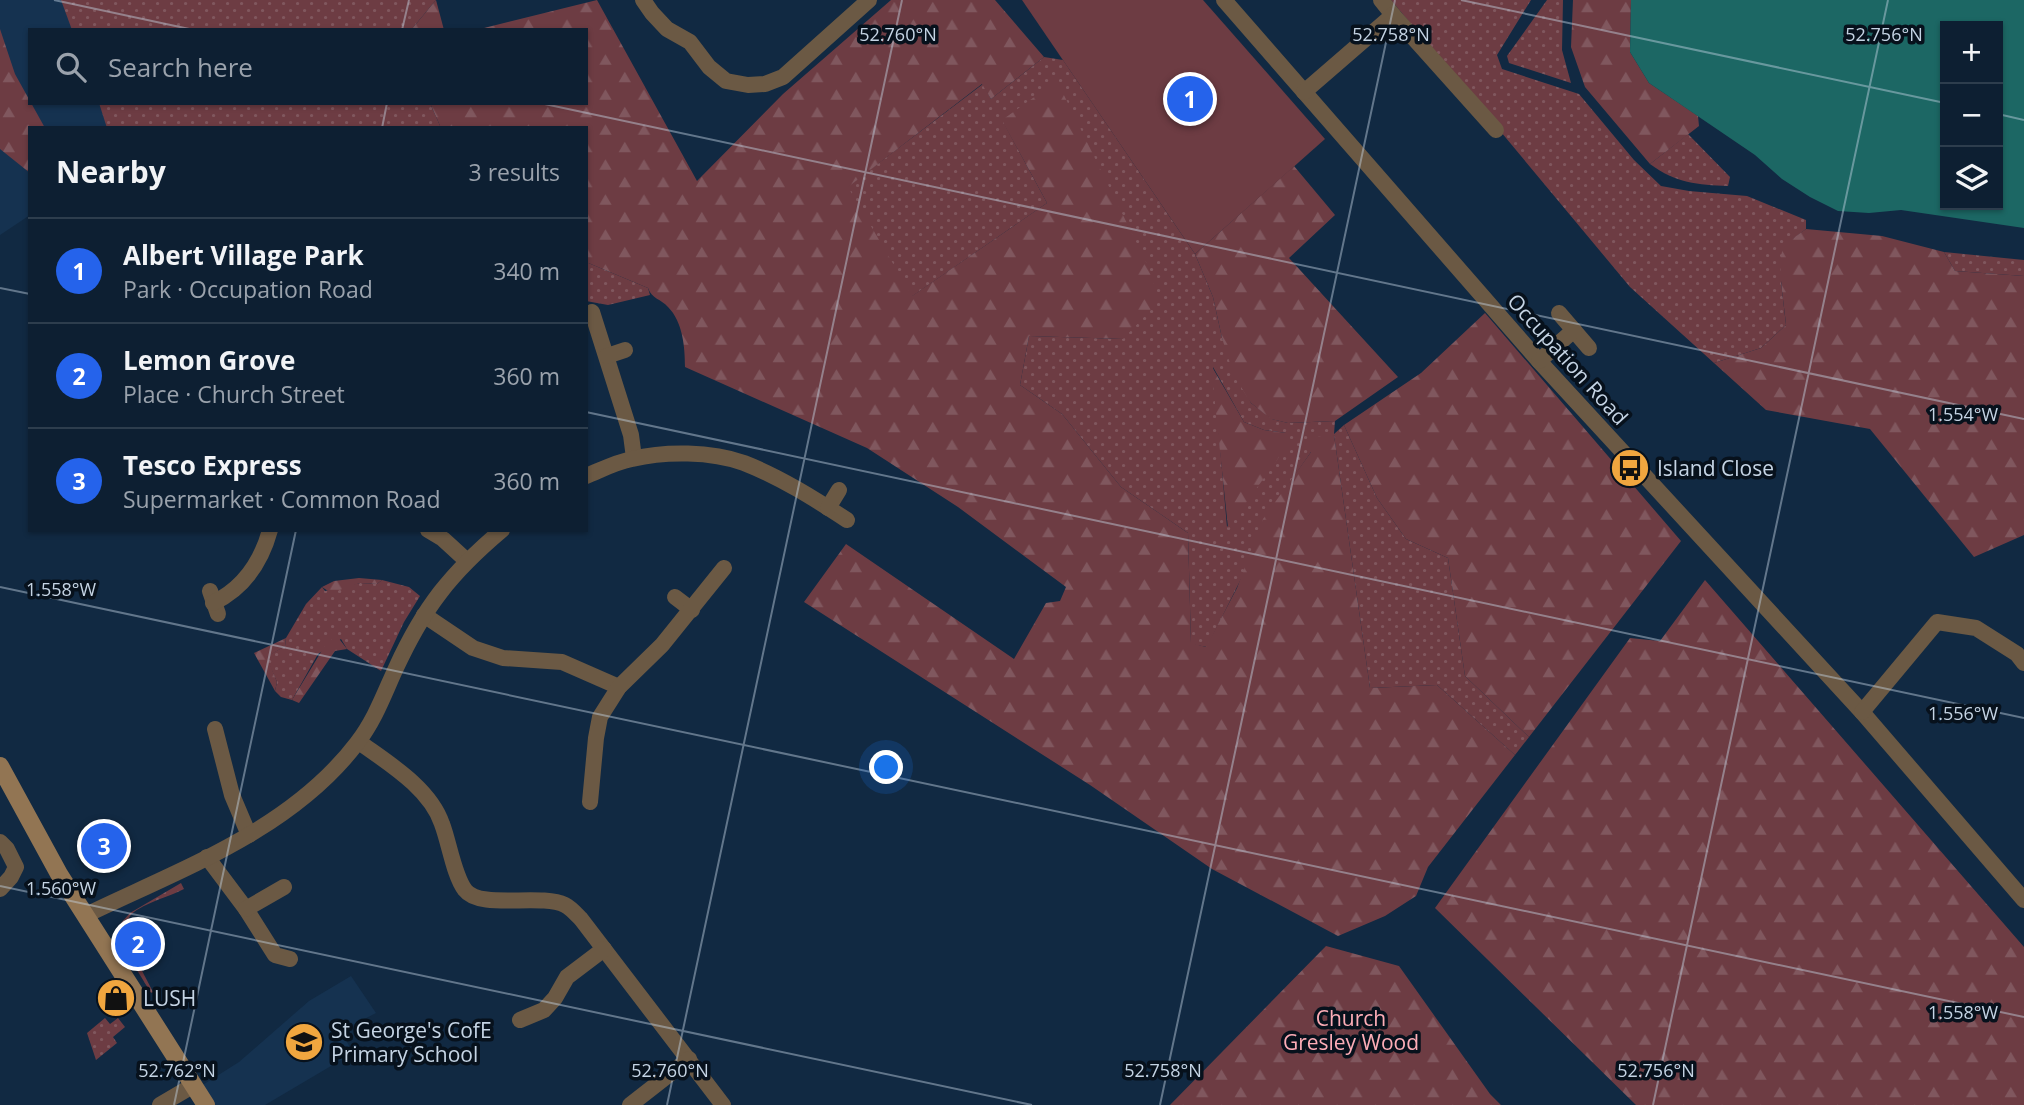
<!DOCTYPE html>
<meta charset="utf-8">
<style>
body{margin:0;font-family:"Open Sans",sans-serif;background:#16273a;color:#f1f3f6}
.controls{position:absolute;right:21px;top:21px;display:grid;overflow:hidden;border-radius:0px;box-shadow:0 2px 5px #0004}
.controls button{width:63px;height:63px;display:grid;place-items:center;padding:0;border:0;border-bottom:2px solid #2d3d4d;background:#0d1f32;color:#f1f3f6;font:35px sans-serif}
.you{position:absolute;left:887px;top:768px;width:24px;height:24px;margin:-18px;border:5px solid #fff;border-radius:50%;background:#1a73e8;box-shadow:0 0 0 10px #1a73e833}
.badge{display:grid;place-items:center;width:46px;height:46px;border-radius:50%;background:#2563eb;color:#fff;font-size:23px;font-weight:700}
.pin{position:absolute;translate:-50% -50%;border:4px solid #fff;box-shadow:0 2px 7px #0006}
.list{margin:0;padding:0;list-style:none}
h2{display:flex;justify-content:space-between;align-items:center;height:91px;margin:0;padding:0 28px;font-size:30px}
h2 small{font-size:23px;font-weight:400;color:#9aa2ac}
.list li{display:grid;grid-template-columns:46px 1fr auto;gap:21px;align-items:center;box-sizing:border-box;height:105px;padding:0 28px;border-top:2px solid #2d3d4d}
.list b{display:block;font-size:26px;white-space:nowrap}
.list p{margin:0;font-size:23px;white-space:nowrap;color:#9aa2ac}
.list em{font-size:23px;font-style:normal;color:#9aa2ac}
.icon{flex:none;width:38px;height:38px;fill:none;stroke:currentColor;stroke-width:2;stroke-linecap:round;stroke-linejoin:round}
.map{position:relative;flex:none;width:2024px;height:1105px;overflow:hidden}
.search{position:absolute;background:#0d1f32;box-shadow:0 2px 5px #0004;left:28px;top:28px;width:560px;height:77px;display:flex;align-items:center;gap:18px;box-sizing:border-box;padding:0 24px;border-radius:0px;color:#9aa2ac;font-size:26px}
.panel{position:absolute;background:#0d1f32;box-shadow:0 2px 5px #0004;left:28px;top:126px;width:560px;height:406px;border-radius:0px}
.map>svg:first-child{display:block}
.built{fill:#153250}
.grass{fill:url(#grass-dots);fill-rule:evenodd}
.forest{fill:url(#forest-firs)}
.park{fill:#6d3c43}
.water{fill:#1c6764;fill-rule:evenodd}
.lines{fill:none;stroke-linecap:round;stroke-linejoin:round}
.street{stroke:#6b5944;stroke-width:16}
.secondary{stroke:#927553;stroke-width:18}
.ticks{fill:none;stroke:#c5d4e4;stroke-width:2;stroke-opacity:0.45}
.labels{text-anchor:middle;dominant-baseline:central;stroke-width:7;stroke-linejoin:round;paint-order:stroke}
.street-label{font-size:21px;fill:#c5d4e4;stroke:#07111c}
.poi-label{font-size:21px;fill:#c5d4e4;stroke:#07111c;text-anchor:start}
.park-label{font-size:21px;fill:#fdadb7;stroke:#07111c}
.ticks-label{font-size:18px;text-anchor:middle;fill:#c5d4e4;stroke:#07111c;stroke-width:7;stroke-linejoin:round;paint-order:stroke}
</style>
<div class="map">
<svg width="2024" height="1105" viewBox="0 0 2024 1105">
<defs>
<pattern id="grass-dots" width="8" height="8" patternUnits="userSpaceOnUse" patternTransform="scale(1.75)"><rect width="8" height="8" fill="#6d3c43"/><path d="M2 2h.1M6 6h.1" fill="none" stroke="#80575e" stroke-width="1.8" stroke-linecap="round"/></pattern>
<pattern id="forest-firs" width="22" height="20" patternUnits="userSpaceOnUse" patternTransform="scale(1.75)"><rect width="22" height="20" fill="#6d3c43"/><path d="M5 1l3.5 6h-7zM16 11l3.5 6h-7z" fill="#80575e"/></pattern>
</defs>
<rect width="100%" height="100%" fill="#112942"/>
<g class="built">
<path d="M0,0H62L73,30H30V103H99L108,128H30V215L0,235Z"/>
<path d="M351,976L376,1013L341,1031L353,1053L265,1105H214L201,1086L239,1062L309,1001Z"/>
</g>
<g class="grass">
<path d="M61,0H436L411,30H72Z"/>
<path d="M1391,0H1531L1497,55L1502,69L1579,94L1634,160L1661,186L1689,191L1747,196L1806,220V229L1793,239L1781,282L1786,325L1761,348L1714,363L1630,287Z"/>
<path d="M1547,0H1563L1562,50L1571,83L1509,63L1507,56Z"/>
<path d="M1044,57L1063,60L1195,254L1213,297L1222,338L1251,403L1272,419L1288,423L1335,421L1334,434L1344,425L1377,498L1406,539L1448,558L1465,676L1529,737L1515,755L1437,685L1370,688L1334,435L1311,452L1288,485L1207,647L1191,644L1188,533L1121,487L1062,414L1020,385L1029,336L1123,339L1002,120L1047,203L911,297L847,187L983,84L991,99ZM1213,367L1244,422L1264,430L1286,433L1227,527Z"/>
<path d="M99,103H430L441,128H107Z"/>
<path d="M1688,134L1730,177L1728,186C1698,185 1675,183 1650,164Z"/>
<path d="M1944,252L2024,260V276L1955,271Z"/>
<path d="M586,262L648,288L650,295L608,305L586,301Z"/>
<path d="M382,580L409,587L420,596L404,622L381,671L347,649L341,639L318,654L292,700L281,697L275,691L277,682L266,657L285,646L286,638L306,604L322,587L325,591L360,583L377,584Z"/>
<path d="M181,883L184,889C171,896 138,905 130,916C118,932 145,975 153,992L151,993L121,944L119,933L121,923L130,913Z"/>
<path d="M105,1018L110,1024L118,1018L125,1027L113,1037L117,1043L96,1060L87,1033Z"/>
</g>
<g class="forest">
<path d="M436,0L444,30H411Z"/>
<path d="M597,0L697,181L783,94L891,0H995L1044,57L991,99L982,84L848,187L912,296L1047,203L1002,120L1057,81L1148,266L1159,301L1123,339L1029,336L1020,385L1062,414L1121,487L1188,533L1191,643L1206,647L1237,588L1263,519L1311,452V437L1334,435L1370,688L1437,685L1515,755L1428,867L1416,896L1385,916L1338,936L1212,869L1090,785L804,602L846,544L1014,659L1046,603L1060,601L1066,587L958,507L867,448L685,367C685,348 683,322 668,307C661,299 652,299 648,288L586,262V128H441L430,103H586V30H476Z"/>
<path d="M1573,0H1631L1630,52L1649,83L1698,116L1699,126L1650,164L1585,87L1571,47Z"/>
<path d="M0,29L15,74L45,128H30V173L0,149Z"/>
<path d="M1294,166L1335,215L1289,258L1398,377L1335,421L1288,423L1271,419L1251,403L1234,376L1222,338L1213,297L1195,254Z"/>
<path d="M1806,229L1882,236L1944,252L1955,271L2024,276V535L1974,557L1870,429L1766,410L1714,363L1761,348L1786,325C1785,308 1777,267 1782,252C1786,242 1798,235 1806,229Z"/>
<path d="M1485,313L1681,541L1529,737L1465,676L1448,558L1406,539L1377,498L1344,425L1421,373Z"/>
<path d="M1211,365L1244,422L1264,430L1286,433L1287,446L1228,528Z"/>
<path d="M359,578L382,580L377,584L360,583L331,593L322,587L334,581Z"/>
<path d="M1705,580L2024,947V1105H1636L1435,908L1630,638L1660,641Z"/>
<path d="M337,636L347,649L335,651L299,703L292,700L327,642Z"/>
<path d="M286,638L285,646L267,657L277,682L275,691L254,653Z"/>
<path d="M1326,946L1399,966L1490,1094L1501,1105H1170Z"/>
</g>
<path class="park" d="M1022,0H1203L1325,139L1195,254Z"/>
<path class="water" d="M1631,0H2024V228L1901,210L1869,213L1838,211L1810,197L1782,179L1755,155L1649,83L1630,52ZM1945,26H1998V205H1945Z"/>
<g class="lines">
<g class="street">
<path d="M643,0L652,13L667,29L690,42L709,67L726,81L748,85L765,84L783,77L869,0"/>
<path d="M1224,0L1539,361L1862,712L2024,900"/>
<path d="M1381,0L1393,15"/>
<path d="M1304,92L1393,15L1496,130"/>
<path d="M592,312L631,435L634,458"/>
<path d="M1559,313L1589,348"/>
<path d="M607,356L625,350"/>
<path d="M1539,361L1574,330"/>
<path d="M586,476C601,470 616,462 632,459C665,451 711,451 744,463C780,477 815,499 847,520"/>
<path d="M828,508L839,490"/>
<path d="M428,530L443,539L467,561"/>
<path d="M210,591L218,614"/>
<path d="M675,597L692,610"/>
<path d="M213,603C244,588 261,563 270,530"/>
<path d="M424,615L473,648L503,658L562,662L619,687"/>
<path d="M1862,712L1937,622L1976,628L2017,654L2024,663"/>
<path d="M215,729L232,795L249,835"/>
<path d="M359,742C388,763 430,788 442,824C449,842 454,876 465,890C480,910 540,893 565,905C571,908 577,915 581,919L723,1105"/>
<path d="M590,802L596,738L600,717L619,687L662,645L724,568"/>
<path d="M0,842L7,849L16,867L11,877L0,889"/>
<path d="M207,857L246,909L275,955L290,959"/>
<path d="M246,909L284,887"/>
<path d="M86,915C181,869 291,830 357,743C375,720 384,694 396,668C424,607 451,573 502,530"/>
<path d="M520,1020L544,1010L555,998L567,977L604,949"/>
<path d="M160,1105L194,1085"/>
<path d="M630,1105L689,1059"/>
</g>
<path class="secondary" d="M0,766L59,874L206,1105"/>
</g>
<path class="ticks" d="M54,0L194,30M1461,0L1945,103M402,30L409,0M540,103L2024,419M1998,114L2024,120M382,128L387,103M0,288L30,294M586,412L2024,718M0,587L2024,1017M0,886L1032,1105M174,1105L296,530M667,1105L902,0M1160,1105L1395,0M1653,1105L1888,0"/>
<defs>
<g id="bus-disc" transform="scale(2.0125)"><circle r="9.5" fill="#f0a63f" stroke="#07111c"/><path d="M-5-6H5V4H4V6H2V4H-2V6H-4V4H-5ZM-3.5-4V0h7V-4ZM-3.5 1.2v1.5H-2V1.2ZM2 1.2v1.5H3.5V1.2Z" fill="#111"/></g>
<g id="shop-disc" transform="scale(2.0125)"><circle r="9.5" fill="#f0a63f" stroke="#07111c"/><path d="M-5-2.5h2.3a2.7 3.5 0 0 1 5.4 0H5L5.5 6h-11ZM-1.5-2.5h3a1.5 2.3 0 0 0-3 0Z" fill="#111"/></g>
<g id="school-disc" transform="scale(2.0125)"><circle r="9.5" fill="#f0a63f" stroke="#07111c"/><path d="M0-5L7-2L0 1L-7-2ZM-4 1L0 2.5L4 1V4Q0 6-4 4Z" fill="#111"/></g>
</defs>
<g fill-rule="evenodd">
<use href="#bus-disc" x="1630" y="468"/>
<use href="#shop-disc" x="116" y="998"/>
<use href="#school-disc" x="304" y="1042"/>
</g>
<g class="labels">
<g class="street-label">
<text transform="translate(1568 359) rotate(48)">Occupation Road</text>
</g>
<g class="poi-label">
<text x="1657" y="468">Island Close</text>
<text x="143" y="998">LUSH</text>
<text x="331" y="1030">St George's CofE<tspan x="331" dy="24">Primary School</tspan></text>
</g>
<g class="park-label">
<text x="1351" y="1018">Church<tspan x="1351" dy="24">Gresley Wood</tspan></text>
</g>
</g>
<g class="ticks-label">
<text x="898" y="41">52.760°N</text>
<text x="1391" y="41">52.758°N</text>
<text x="1884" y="41">52.756°N</text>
<text x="1963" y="421">1.554°W</text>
<text x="61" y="596">1.558°W</text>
<text x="1963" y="720">1.556°W</text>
<text x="61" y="895">1.560°W</text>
<text x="1963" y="1019">1.558°W</text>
<text x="177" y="1077">52.762°N</text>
<text x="670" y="1077">52.760°N</text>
<text x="1163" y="1077">52.758°N</text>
<text x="1656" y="1077">52.756°N</text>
</g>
</svg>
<div class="controls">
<button>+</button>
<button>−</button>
<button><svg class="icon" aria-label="layers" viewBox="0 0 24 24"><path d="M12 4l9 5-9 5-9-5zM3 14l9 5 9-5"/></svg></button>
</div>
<div class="you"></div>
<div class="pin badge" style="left:1190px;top:99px">1</div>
<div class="pin badge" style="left:138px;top:944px">2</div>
<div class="pin badge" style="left:104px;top:846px">3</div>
<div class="search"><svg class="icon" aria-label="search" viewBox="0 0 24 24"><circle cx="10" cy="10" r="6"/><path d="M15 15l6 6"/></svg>Search here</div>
<section class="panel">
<h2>Nearby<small>3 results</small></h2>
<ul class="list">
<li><span class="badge">1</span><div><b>Albert Village Park</b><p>Park · Occupation Road</p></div><em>340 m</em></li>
<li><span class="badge">2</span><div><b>Lemon Grove</b><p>Place · Church Street</p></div><em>360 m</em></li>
<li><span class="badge">3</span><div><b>Tesco Express</b><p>Supermarket · Common Road</p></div><em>360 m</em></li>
</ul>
</section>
</div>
